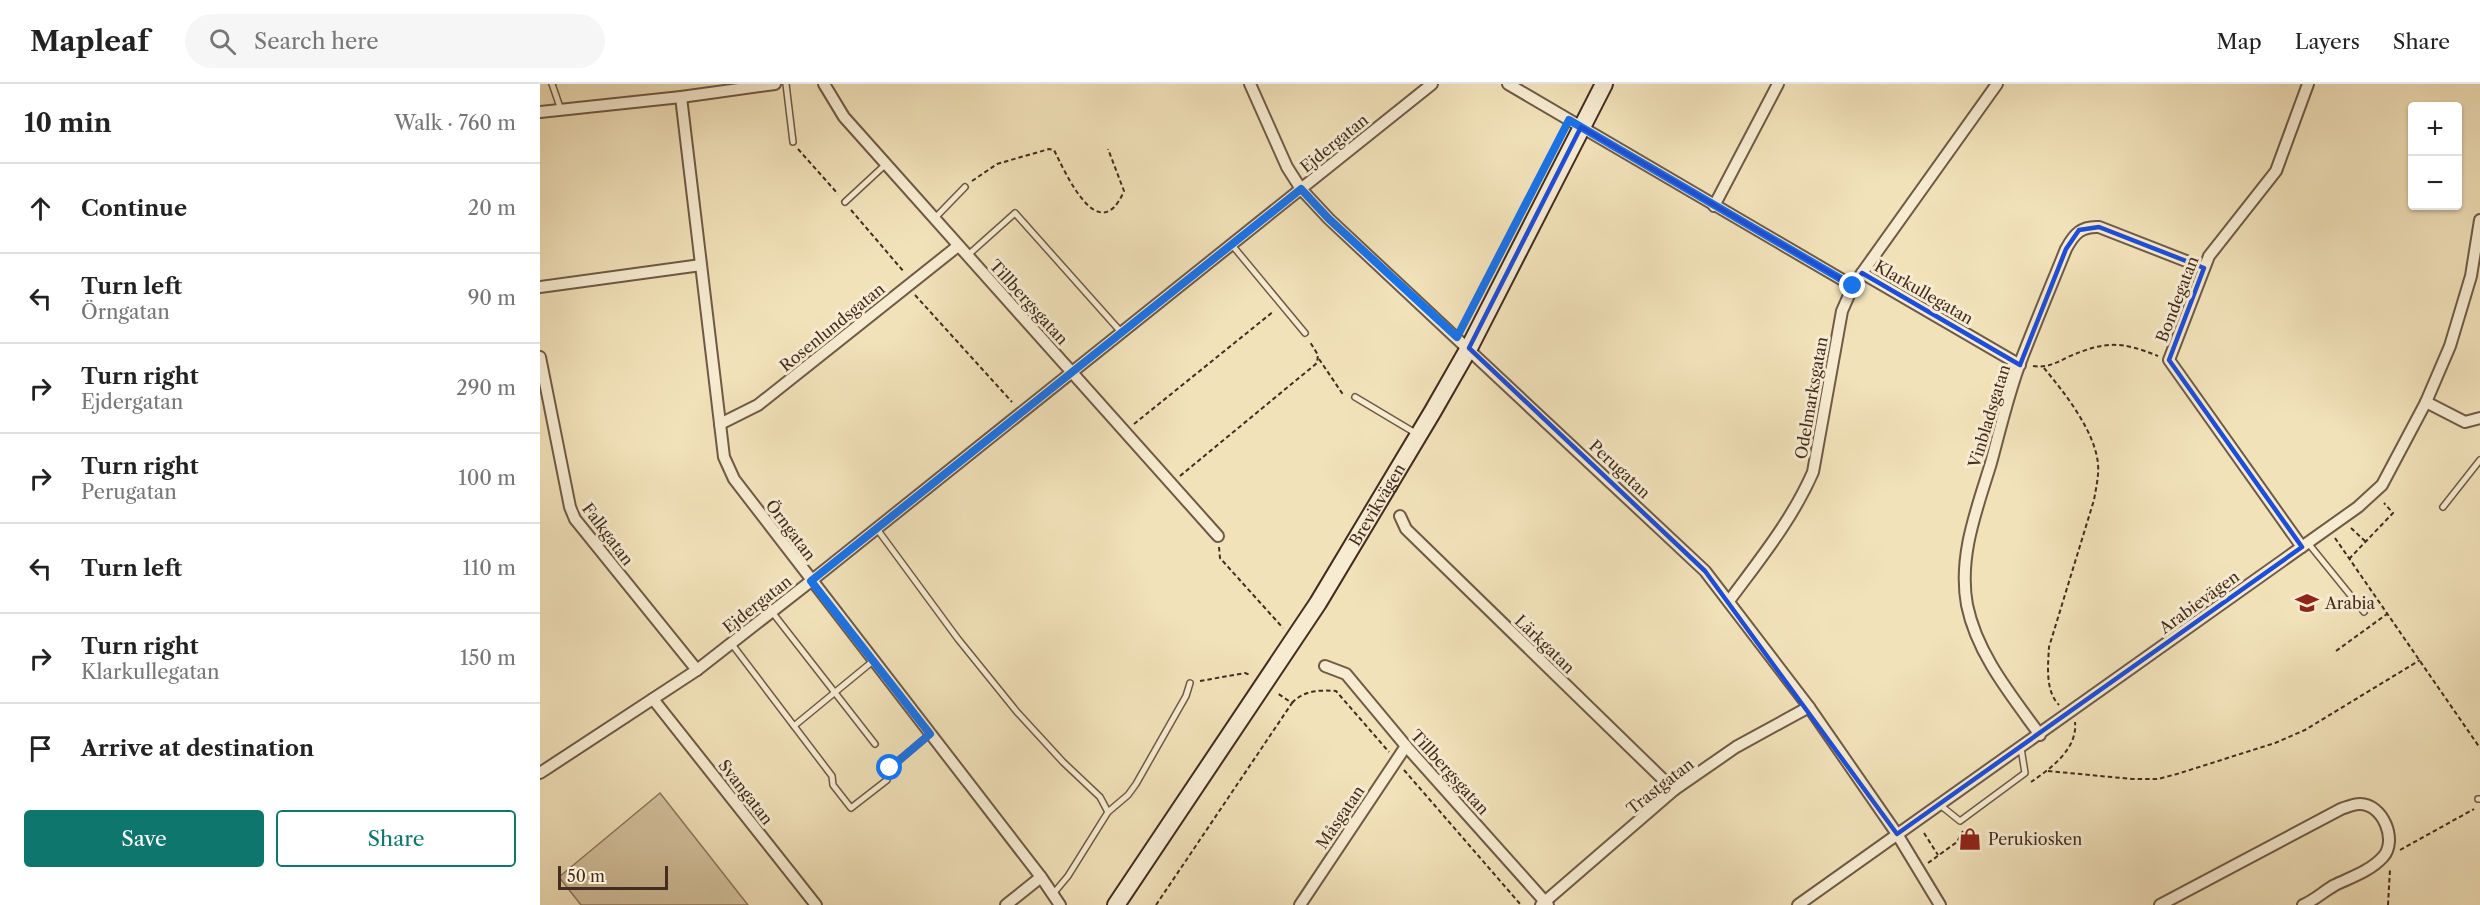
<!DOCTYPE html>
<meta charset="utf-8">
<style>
body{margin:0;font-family:"Libre Caslon Text",serif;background:#f6f6f6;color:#222}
.controls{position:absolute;right:18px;top:18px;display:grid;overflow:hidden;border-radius:6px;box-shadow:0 2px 4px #0004}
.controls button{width:54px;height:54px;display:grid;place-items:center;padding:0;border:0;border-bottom:2px solid #e0e0e0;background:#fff;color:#222;font:30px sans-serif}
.scale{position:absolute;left:18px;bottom:15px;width:110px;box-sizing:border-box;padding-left:6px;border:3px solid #432c20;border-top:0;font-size:16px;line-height:21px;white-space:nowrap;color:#432c20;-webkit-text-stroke:4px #f7ecd2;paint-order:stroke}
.stop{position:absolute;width:18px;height:18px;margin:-14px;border:4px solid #1a73e8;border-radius:50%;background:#fff}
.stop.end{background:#1a73e8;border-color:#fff;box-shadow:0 2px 6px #0008}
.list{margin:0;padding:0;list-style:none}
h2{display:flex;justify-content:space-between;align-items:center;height:78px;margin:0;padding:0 24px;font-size:26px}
h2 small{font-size:20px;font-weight:400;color:#767676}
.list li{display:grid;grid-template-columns:39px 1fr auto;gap:18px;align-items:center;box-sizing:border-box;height:90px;padding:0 24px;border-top:2px solid #e0e0e0}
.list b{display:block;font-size:22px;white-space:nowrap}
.list p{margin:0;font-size:20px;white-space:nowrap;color:#767676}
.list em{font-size:20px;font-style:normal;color:#767676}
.actions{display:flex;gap:12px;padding:18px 24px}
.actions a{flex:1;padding:14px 0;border:2px solid #0f766e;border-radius:6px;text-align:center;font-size:21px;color:#0f766e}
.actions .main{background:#0f766e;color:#fff}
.icon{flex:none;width:33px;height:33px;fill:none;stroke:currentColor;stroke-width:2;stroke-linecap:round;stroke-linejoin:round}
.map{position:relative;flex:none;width:1940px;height:821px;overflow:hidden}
header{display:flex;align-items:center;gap:36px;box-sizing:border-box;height:84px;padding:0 30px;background:#fff;border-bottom:2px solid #e0e0e0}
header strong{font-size:28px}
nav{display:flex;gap:33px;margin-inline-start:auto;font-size:21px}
.search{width:420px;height:54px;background:#f6f6f6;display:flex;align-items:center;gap:15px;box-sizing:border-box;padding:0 21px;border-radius:33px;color:#767676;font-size:22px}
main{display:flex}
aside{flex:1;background:#fff}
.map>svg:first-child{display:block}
.green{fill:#d4c3a0;stroke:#8c7860;stroke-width:1.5}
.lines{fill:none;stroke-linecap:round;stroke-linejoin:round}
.lane-casing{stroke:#6f5a46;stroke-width:8}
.street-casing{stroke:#6f5a46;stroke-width:14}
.secondary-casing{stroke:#432c20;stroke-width:20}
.path{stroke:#432c20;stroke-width:2;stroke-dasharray:4.5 3;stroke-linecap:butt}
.lane{stroke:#f7ecd2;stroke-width:5}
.street{stroke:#f7ecd2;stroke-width:10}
.secondary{stroke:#f7ecd2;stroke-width:16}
.route{stroke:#1a73e8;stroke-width:8}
.marked{fill:none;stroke:#1d4ed8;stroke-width:4.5;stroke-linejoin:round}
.labels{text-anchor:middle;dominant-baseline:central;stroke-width:6;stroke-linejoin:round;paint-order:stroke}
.street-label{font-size:16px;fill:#432c20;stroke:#f7ecd2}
.poi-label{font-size:16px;fill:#432c20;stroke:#f7ecd2;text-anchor:start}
</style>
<header>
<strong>Mapleaf</strong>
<div class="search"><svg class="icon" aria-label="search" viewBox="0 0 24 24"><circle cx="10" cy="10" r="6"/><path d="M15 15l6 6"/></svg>Search here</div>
<nav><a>Map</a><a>Layers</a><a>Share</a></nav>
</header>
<main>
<aside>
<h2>10 min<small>Walk · 760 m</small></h2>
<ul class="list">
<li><svg class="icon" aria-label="ahead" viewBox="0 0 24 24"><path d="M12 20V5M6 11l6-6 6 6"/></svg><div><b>Continue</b></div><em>20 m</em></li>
<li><svg class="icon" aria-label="left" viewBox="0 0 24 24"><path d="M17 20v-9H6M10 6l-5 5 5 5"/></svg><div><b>Turn left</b><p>Örngatan</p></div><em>90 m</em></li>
<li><svg class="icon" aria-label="right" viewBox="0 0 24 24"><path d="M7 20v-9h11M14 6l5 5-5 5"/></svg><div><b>Turn right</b><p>Ejdergatan</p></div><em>290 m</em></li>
<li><svg class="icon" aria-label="right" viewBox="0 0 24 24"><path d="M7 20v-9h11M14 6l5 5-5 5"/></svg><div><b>Turn right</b><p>Perugatan</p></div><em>100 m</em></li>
<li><svg class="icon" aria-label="left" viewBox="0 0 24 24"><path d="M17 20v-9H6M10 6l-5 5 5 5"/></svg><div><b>Turn left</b></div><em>110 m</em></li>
<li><svg class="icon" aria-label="right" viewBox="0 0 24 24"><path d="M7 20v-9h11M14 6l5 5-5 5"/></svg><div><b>Turn right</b><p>Klarkullegatan</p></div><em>150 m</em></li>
<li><svg class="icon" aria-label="arrive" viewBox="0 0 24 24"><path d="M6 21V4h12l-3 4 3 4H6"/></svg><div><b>Arrive at destination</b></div></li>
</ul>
<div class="actions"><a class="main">Save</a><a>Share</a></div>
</aside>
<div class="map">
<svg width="1940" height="821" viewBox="0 0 1940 821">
<rect width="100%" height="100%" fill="#f2e2ba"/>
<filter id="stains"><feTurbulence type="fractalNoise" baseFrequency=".00333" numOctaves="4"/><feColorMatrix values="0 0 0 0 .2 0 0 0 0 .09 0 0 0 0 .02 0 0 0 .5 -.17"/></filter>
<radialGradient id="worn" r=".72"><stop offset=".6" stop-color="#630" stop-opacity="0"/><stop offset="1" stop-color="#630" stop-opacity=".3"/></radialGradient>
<path class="green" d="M120,709L208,821H41L19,793Z"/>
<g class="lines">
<g class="lane-casing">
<g id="lane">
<path d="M12,0L21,26"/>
<path d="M246,0L253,58"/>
<path d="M305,118L346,80"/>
<path d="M394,135L425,103"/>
<path d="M692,161L765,249"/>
<path d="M428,171L475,129L581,248"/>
<path d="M815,313L877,350"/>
<path d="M1903,423L1940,376"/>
<path d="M337,445L418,555L477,628L523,678L560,713L568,728L588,711L596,700L646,612L650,599"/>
<path d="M1768,459L1824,528"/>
<path d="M232,528L335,660"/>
<path d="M191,559L292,692L293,701L311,724L347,696L350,684L390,650"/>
<path d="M254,642L333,577"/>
<path d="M1938,715H1940"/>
<path d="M1400,721L1420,737L1485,689L1481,664"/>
<path d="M513,810L528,792L568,728"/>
</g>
</g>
<g class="street-casing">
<g id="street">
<path d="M284,0L304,33L678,452"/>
<path d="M710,0L747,83L761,105L789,135L1165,487L1269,623L1357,750L1400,821"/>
<path d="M968,0L1313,202L1322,189L1480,281"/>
<path d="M141,13L184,373L194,395L501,793L520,821"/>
<path d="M0,28L141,13L235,0"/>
<path d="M1174,122L1238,0"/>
<path d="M1322,189L1457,0"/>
<path d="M0,203L161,181"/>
<path d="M0,273L30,423L35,435L157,586"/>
<path d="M1886,318L1925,338L1940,334"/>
<path d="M180,340L218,321L418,162"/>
<path d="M860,432L866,445L1134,706"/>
<path d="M1762,463L1629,276L1669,172L1736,87L1768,0"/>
<path d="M1189,517C1220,475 1252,436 1273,388L1302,227L1313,202"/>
<path d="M785,582L806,590L866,662L1008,821"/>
<path d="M113,615L276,821"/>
<path d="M1500,651C1471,611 1437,570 1427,521C1418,472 1437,425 1451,379C1460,346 1468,311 1480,279C1495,240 1511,202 1526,165C1534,150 1541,142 1559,143L1664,184"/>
<path d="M0,689L157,586L271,497L892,0"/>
<path d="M466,821L501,793"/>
<path d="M760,821L866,662"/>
<path d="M1001,821L1134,706L1196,663L1269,623"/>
<path d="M1258,821L1818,423L1842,401L1886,318L1910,262L1931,192L1940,136"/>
<path d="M1620,821L1801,725C1807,723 1814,720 1819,720C1843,719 1858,757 1843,773C1830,787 1812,793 1795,801C1784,807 1775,816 1763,821"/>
</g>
</g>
<g class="secondary-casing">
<g id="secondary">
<path id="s1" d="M576,821L778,519L893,327L929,264L1064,0"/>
</g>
</g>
<g class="path">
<path d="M258,65L298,110"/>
<path d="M432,97L457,80L509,65L514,66C526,90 559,165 584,107L568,65"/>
<path d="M311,126L364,188"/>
<path d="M375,211L472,318"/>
<path d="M779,275L804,312"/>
<path d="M1493,282C1507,284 1516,279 1528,273C1565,257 1581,257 1618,272"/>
<path d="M1504,284C1524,308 1555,347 1558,380C1559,392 1556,404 1554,416L1509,563C1508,581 1505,607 1519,621"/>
<path d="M594,340L734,227"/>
<path d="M640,392L777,279L778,271L770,258"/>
<path d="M1811,444L1826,458"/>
<path d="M1795,454L1940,664"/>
<path d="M679,463L680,474L743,544"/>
<path d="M1809,475L1853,429L1844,419"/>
<path d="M1796,567L1847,530"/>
<path d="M660,597L705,589L710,591"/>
<path d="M752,619C764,606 779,606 796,607L849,668"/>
<path d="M864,686L981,821"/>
<path d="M1508,687L1592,695H1618L1637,690L1735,659L1765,646L1880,576"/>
<path d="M1491,698C1510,685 1538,665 1535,638"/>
<path d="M1384,749L1398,771"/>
<path d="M1860,766L1934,725"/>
<path d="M1388,779L1417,758L1423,747"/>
<path d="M616,821L752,619L737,609"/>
<path d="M1848,821L1850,785"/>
</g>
<use href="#lane" class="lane"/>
<use href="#street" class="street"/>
<use href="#secondary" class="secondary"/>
</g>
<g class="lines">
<path class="route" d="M350,684L390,650L271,497L761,105L789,135L917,253L1029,36L1313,202"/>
</g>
<path class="marked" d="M1041,43L1313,202L1322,189L1480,281L1526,165L1539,146L1559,143L1664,184L1629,276L1762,463L1357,750L1165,487L929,264Z"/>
<defs>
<g id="school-bare" transform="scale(1.8)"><path d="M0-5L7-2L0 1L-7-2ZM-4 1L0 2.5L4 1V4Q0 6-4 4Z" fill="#8f2418" stroke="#f7ecd2" stroke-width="2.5" paint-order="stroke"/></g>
<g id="shop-bare" transform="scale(1.8)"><path d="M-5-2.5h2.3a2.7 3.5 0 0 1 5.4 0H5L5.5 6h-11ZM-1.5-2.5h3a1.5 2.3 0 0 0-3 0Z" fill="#8f2418" stroke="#f7ecd2" stroke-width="2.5" paint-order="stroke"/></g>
</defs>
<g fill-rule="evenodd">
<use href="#school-bare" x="1767" y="519"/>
<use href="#shop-bare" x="1430" y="755"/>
</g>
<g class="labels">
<g class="street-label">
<text transform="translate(794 59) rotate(-39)">Ejdergatan</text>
<text transform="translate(1384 208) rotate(30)">Klarkullegatan</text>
<text transform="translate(1637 215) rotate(-69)">Bondegatan</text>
<text transform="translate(489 218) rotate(48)">Tillbergsgatan</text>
<text transform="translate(292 243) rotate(-39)">Rosenlundsgatan</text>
<text transform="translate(1271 314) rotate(-80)">Odelmarksgatan</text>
<text transform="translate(1449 332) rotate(-73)">Vinbladsgatan</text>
<text transform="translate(1080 385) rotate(43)">Perugatan</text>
<text stroke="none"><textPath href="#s1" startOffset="478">Brevikvägen</textPath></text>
<text transform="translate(251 446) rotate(53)">Örngatan</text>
<text transform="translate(68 450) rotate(53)">Falkgatan</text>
<text transform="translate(1659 518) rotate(-36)">Arabievägen</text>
<text transform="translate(217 520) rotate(-38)">Ejdergatan</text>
<text transform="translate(1005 560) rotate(44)">Lärkgatan</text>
<text transform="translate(910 688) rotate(48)">Tillbergsgatan</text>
<text transform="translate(1120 702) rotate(-38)">Trastgatan</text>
<text transform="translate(206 708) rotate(52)">Svangatan</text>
<text transform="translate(800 733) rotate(-56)">Måsgatan</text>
</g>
<g class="poi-label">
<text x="1785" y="519">Arabia</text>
<text x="1448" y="755">Perukiosken</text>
</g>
</g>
<rect width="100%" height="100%" filter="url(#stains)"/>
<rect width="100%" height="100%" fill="url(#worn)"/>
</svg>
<div class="controls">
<button>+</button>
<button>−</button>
</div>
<div class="scale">50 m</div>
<div class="stop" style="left:350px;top:684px"></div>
<div class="stop end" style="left:1313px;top:202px"></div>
</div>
</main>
